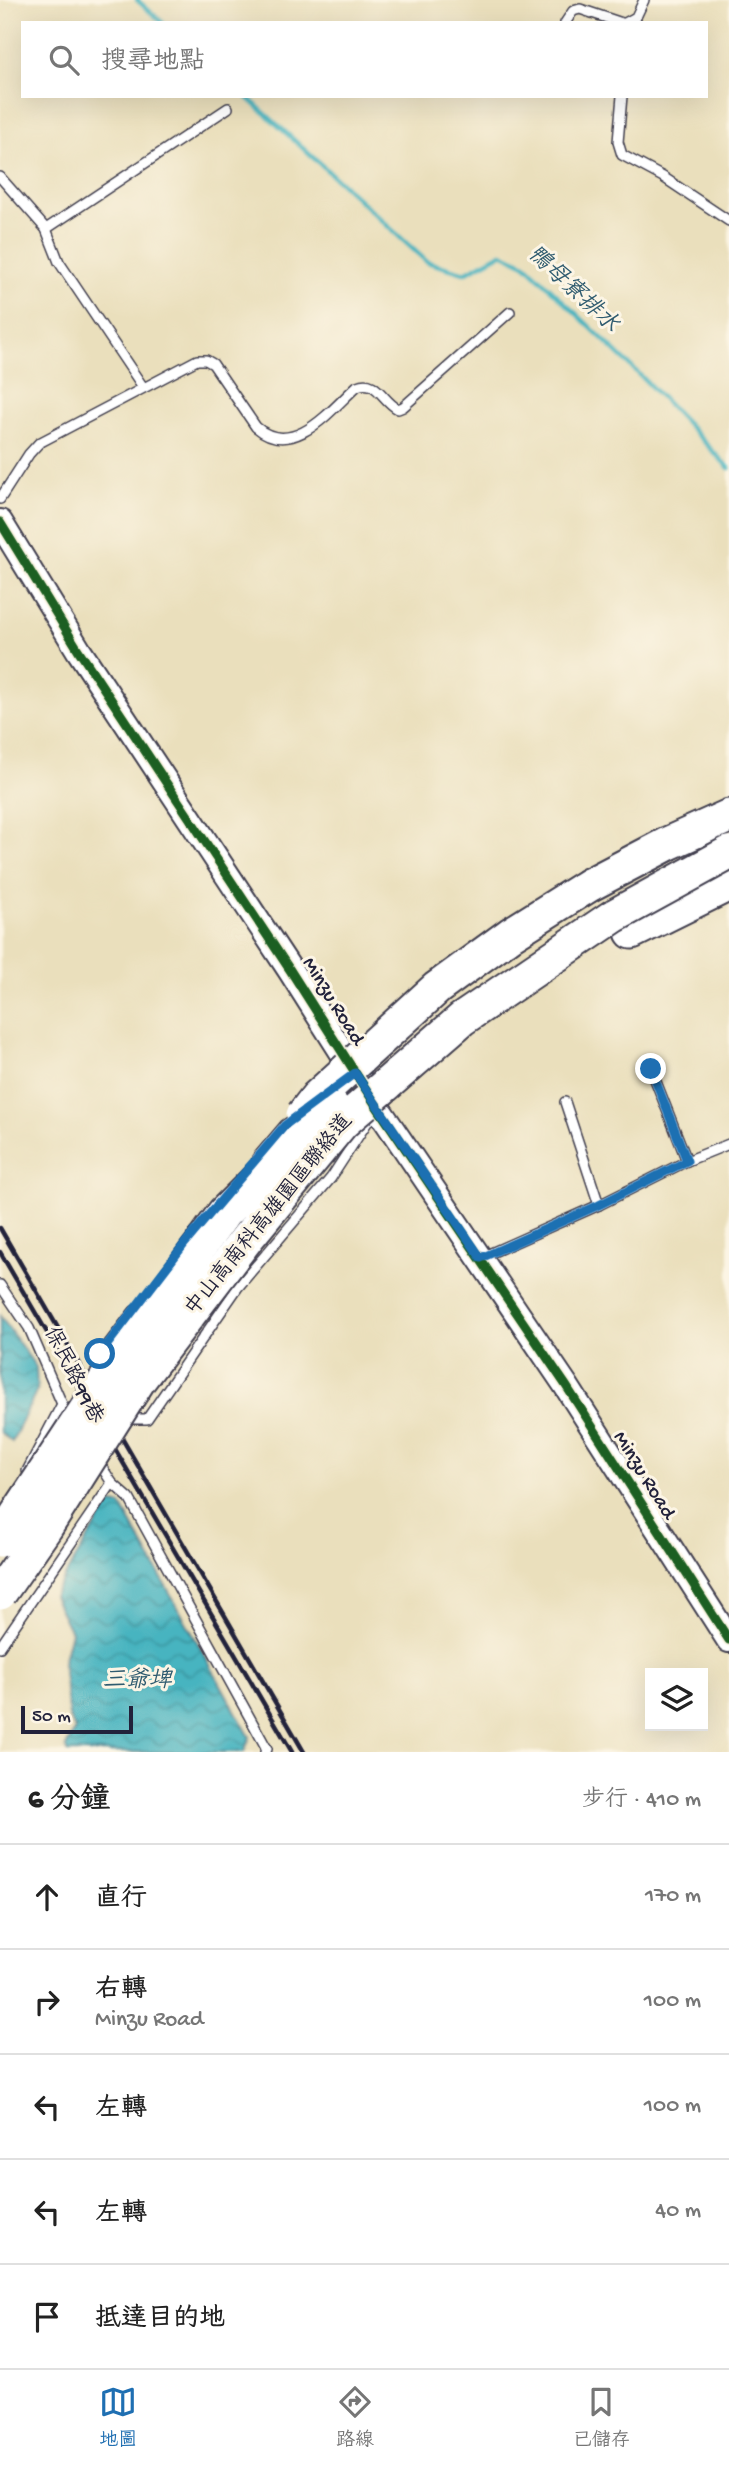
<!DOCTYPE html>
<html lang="zh-TW">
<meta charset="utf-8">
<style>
body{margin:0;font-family:"Gochi Hand","LXGW WenKai TC",sans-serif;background:#f6f6f6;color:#222}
.controls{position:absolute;right:21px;bottom:21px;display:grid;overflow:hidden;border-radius:0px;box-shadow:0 7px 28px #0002}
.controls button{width:63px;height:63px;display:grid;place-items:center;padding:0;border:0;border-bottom:2px solid #e0e0e0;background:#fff;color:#222;font:35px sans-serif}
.scale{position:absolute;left:21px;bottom:18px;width:112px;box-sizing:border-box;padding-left:7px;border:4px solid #22223b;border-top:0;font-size:19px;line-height:24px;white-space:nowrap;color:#22223b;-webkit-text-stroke:5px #fcf5e5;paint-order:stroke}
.stop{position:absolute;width:21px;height:21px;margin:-16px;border:5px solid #1f6fb2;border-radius:50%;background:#fff}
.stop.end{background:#1f6fb2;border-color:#fff;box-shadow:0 2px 7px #0008}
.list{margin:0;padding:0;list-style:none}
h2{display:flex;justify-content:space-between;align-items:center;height:91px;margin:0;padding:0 28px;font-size:30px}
h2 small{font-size:23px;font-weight:400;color:#767676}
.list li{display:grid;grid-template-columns:46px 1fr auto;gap:21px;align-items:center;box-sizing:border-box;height:105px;padding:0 28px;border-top:2px solid #e0e0e0}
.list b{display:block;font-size:26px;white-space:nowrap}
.list p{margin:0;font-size:23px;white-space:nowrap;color:#767676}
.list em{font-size:23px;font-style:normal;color:#767676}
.icon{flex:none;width:38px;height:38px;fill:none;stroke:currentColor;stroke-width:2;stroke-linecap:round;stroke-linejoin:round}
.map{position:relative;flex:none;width:729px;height:1752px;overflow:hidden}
.search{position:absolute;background:#fff;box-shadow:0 7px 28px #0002;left:21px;right:21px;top:21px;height:77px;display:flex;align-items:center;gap:18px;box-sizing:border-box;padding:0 24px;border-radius:0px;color:#767676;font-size:26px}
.sheet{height:616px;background:#fff}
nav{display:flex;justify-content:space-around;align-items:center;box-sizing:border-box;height:98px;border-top:2px solid #e0e0e0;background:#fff;font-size:19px;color:#767676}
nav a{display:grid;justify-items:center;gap:4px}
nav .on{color:#1f6fb2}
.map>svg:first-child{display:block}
.water{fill:url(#water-waves);stroke:#346b7e;stroke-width:2}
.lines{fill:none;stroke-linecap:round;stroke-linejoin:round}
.stream{stroke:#46b4c0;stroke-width:4.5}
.lane-casing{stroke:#403e4e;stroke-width:12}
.secondary-casing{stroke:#403e4e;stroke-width:28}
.highway-casing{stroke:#403e4e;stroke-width:37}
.lane{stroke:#fff;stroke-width:9}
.secondary{stroke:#fff;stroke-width:24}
.highway{stroke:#fff;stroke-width:33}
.rail{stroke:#22223b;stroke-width:4.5}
.highway-bridge-casing{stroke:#403e4e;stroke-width:37;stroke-linecap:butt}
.highway-bridge{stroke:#fff;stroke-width:33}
.cycleway-casing{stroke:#fcf5e5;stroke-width:13}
.cycleway{stroke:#1b5e20;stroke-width:9}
.route{stroke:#1f6fb2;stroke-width:9}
.labels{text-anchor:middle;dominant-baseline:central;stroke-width:6;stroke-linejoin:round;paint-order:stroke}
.street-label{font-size:21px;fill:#22223b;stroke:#fcf5e5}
.water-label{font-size:23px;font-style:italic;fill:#305c70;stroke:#fcf5e5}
</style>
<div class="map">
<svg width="729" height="1752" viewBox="0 0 729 1752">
<defs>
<pattern id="water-waves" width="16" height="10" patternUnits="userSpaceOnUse" patternTransform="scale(1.75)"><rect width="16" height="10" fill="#46b4c0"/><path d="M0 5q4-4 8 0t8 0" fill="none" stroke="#3a929d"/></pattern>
</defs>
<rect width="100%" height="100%" fill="#fcf5e5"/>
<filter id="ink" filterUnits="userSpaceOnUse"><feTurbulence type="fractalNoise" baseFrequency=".0143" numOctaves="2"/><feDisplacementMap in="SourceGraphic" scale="14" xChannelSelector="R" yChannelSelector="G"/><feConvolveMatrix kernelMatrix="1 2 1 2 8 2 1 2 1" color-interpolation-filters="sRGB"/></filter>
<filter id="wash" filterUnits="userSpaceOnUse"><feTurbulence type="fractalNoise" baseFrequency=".00686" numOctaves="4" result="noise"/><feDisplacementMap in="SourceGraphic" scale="28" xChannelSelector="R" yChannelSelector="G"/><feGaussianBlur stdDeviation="1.57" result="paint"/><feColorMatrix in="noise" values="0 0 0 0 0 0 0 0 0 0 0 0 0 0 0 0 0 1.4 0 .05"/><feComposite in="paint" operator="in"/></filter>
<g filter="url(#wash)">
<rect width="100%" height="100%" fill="#eadfbc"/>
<g class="water">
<path d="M0,1316L36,1367L37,1390L12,1442L0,1432Z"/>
<path d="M109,1504L121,1505L250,1737L244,1752H67L66,1747L75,1729L69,1717L63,1663L71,1632L53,1596Z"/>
</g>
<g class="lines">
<g class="stream">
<path d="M137,0L163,23"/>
<path d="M246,96L427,262L465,273L502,253L525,264L642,377L729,468"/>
</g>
</g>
</g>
<g filter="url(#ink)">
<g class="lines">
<g class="lane-casing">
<g id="lane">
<path d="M565,23L573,11L580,9L622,23"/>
<path d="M625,23L636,17L644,0"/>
<path d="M622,96L618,142L622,155L663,177L729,221"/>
<path d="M0,177L46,229L59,262L143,387"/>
<path d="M46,229L228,108"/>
<path d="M0,499L29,454L39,443L197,360H206L213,364L256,427C293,459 330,411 357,386C377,378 382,401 398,409L403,407L510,312"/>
<path d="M651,1069L687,1161"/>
<path d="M565,1102L599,1205"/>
<path d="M257,1158L285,1125L298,1116"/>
<path d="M482,1257L599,1205L687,1161L729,1144"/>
<path d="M0,1285L29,1328L62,1404L72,1419"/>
<path d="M98,1369L101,1354L134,1311"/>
<path d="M126,1413L130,1419H147L238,1287L331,1178L370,1118"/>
<path d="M98,1461L112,1483L129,1498L267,1749L265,1752"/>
<path d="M27,1471L62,1404"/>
<path d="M0,1647L112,1483"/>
</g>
</g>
<g class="secondary-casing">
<path id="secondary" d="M0,522L79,651L290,970L377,1107L565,1384L729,1640"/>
</g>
<g class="highway-casing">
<g id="highway">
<path d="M589,885L669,843L729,816"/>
<path d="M632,932L729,884"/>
</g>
</g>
<use href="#lane" class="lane"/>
<use href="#secondary" class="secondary"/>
<use href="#highway" class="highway"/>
<g class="rail">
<path d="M0,1228L304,1752"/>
<path d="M0,1252L292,1752"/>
</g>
<g class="highway-bridge-casing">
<g id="highway-bridge">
<path d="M303,1115L317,1097L437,988L511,934L589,885"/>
<path d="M0,1540L122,1355L224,1213L332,1106"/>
<path d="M0,1593L46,1527L139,1380L248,1237L342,1123L462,1019L614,916L729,853"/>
</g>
</g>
<use href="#highway-bridge" class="highway-bridge"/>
<g class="cycleway-casing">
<path id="cycleway" d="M0,522L79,651L290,970L377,1107L565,1384L729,1640"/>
</g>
<use href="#cycleway" class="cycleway"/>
</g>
</g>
<g class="lines" filter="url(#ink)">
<path class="route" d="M100,1354L185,1243L285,1125L355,1073L481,1258L599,1205L687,1161L651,1069"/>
</g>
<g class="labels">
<g class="street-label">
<text transform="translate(332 1002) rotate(58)">Minzu Road</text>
<text transform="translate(270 1216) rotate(-51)">中山高南科高雄園區聯絡道</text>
<text transform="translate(72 1376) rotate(63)">保民路99巷</text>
<text transform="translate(643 1476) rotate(58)">Minzu Road</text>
</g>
<g class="water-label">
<text transform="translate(572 290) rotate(43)">鴨母寮排水</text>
<text x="137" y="1681">三爺埤</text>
</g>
</g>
</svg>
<div class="controls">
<button><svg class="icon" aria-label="layers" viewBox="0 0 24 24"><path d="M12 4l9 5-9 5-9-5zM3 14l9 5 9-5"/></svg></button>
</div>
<div class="scale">50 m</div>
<div class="stop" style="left:100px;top:1354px"></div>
<div class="stop end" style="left:651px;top:1069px"></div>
<div class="search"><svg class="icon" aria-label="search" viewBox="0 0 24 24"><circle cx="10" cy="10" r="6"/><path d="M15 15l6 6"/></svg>搜尋地點</div>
</div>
<section class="sheet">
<h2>6 分鐘<small>步行 · 410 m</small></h2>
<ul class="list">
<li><svg class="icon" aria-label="ahead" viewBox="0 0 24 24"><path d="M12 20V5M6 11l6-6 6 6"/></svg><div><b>直行</b></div><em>170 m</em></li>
<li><svg class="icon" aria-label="right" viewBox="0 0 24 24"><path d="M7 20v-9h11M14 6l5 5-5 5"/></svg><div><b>右轉</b><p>Minzu Road</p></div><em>100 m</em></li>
<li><svg class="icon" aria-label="left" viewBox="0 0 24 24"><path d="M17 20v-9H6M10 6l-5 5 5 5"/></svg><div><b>左轉</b></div><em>100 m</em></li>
<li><svg class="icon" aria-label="left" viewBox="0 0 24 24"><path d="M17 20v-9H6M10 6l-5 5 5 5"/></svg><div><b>左轉</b></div><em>40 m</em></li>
<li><svg class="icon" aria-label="arrive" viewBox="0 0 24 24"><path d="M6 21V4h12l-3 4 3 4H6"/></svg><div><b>抵達目的地</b></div></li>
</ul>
</section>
<nav>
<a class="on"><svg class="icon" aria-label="map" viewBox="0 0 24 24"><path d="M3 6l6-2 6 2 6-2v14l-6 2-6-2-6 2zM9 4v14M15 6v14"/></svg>地圖</a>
<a><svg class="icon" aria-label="directions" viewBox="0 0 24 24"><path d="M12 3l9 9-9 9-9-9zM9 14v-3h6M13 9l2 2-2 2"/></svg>路線</a>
<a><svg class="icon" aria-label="saved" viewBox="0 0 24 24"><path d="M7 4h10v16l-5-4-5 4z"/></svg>已儲存</a>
</nav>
